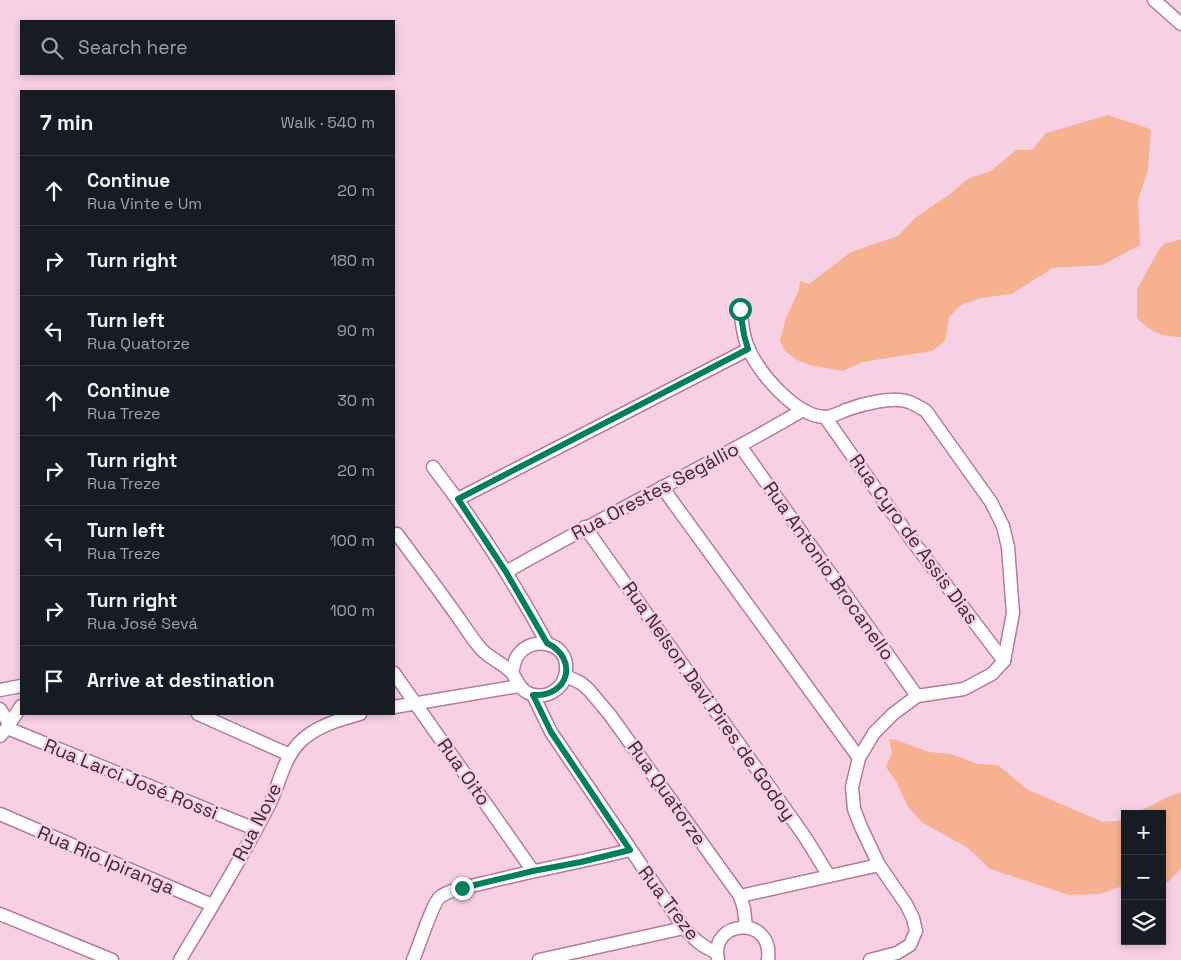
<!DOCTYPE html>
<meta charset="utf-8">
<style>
body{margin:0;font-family:"Space Grotesk",sans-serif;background:#242831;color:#f1f3f6}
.controls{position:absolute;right:15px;bottom:15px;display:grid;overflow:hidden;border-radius:0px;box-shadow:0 2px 8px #0003}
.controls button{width:45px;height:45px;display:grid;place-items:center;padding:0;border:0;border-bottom:1px solid #363941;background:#171b24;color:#f1f3f6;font:25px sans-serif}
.stop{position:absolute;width:15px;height:15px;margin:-11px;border:4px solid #037f5e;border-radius:50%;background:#fff}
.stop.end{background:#037f5e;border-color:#fff;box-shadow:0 1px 5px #0008}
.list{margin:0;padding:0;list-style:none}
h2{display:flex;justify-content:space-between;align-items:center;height:65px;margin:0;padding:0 20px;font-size:21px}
h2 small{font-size:16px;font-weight:400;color:#9ea1a6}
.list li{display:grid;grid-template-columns:32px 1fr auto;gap:15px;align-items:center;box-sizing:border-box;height:70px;padding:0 20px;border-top:1px solid #363941}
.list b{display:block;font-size:19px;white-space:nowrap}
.list p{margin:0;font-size:16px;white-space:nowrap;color:#9ea1a6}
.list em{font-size:16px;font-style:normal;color:#9ea1a6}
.icon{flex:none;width:28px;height:28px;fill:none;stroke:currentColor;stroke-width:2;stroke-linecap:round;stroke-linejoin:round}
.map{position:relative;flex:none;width:1181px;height:960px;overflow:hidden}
.search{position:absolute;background:#171b24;box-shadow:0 2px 8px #0003;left:20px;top:20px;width:375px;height:55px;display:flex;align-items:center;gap:12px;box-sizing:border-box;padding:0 18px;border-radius:0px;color:#9ea1a6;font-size:19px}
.panel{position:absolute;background:#171b24;box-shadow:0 2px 8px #0003;left:20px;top:90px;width:375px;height:625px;border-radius:0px}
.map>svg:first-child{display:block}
.green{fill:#f5b190}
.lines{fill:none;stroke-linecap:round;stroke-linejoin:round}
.minor-casing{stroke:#b77a9a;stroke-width:15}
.minor{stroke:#fff;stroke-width:12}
.route{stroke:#037f5e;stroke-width:6}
.labels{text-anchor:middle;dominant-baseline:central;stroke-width:5;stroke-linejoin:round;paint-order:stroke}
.street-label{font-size:19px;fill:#412835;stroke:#f8d0e4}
</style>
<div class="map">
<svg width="1181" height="960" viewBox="0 0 1181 960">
<rect width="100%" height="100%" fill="#f8d0e4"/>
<g class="green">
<path d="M1108,115C1123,121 1137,123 1151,130L1148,170L1138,200L1140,245L1102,265L1053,268L1011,294L981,298L961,305L949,317L945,341L932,351L862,362L843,371L809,365L797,360L785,351L780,341L786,318L799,290L800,281L809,284L851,252L898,236L915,218L950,194L969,178L991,171L1016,150H1032L1046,133Z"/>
<path d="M1181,239V337C1160,336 1152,333 1137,318V289L1160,248L1164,244Z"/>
<path d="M889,739L896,740L929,752L951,754L978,764L998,765L1028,790L1103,822L1125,820V885L1100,894L1069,895L990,869L968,848L923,823L908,807L897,783L886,767L892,753Z"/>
<path d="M1181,792V869L1168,882L1162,884V814H1136C1140,809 1145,809 1151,806C1161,800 1170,796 1181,792Z"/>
</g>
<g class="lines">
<g class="minor-casing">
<g id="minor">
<path d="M1154,0L1181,24"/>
<path d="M740,309C742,323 743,338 749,350C761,375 795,415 824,417C832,417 839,413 846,410C862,404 893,396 909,402C915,404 921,408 926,411L991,502L1003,526L1008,547L1013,613L1004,661L992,674L964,689L917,696L893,714L874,733L859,758L852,787L854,809L861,827L879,865L906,904L913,918L916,931L910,945L897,953L870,960"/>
<path d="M825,417L911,539L1004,661"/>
<path d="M741,447L917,696"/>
<path d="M433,467C476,523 514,582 547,643"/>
<path d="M662,487L859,758"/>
<path d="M458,499L749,349"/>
<path d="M585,527L805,837L829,876"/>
<path d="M397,534C416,560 436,586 455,613C464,625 472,639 482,650C491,659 504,664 512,673C517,679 518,686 525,691C533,697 546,697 554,691C562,686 566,678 566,669C568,642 532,635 518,655C514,660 514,667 512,673"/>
<path d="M506,572C604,516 706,467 803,410"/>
<path d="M394,673L533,871"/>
<path d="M566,676L581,683L589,690L610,715L740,896L744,909L746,927"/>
<path d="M0,690L21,686"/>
<path d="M533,695L551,732L684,928C694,939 702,947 716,952"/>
<path d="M394,707L519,686"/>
<path d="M0,709L10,725"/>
<path d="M198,714L290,755"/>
<path d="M7,728L255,829"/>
<path d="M0,736L7,728L21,706"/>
<path d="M0,814L212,905"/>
<path d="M740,896L879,865"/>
<path d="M0,914L112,960"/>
<path d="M718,959C709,920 774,914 768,960"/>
<path d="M180,960C211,908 244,855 271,801C280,781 284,759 299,743C315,726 339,720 360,714"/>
<path d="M413,960C418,949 433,902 440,897C450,889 472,886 484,883C532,871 581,862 630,850"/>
<path d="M539,960L684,928"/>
</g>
</g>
<use href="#minor" class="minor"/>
</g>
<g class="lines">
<path class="route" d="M462,888L533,871L581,862L630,850L551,732L533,695C569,697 579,659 547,643L506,572L458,499L748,349L744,335L740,309"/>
</g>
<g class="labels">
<g class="street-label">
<text transform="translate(655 491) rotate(-28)">Rua Orestes Segállio</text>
<text transform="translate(914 539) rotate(54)">Rua Cyro de Assis Dias</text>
<text transform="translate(829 571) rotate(55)">Rua Antonio Brocanello</text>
<text transform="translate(709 701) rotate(55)">Rua Nelson Davi Pires de Godoy</text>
<text transform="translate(464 772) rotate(55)">Rua Oito</text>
<text transform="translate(131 779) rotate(22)">Rua Larci José Rossi</text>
<text transform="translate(667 793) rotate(55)">Rua Quatorze</text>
<text transform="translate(257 822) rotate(-63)">Rua Nove</text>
<text transform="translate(106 860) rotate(23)">Rua Rio Ipiranga</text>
<text transform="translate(669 903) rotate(53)">Rua Treze</text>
</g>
</g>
</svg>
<div class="controls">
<button>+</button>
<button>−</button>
<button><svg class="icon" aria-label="layers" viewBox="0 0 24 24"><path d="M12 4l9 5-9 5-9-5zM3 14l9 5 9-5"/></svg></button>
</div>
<div class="stop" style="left:740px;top:309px"></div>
<div class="stop end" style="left:462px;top:888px"></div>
<div class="search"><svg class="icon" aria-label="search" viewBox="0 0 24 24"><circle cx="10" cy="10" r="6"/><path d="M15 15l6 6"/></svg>Search here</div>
<section class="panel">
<h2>7 min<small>Walk · 540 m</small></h2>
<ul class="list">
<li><svg class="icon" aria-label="ahead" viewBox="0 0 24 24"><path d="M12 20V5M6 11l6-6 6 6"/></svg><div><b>Continue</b><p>Rua Vinte e Um</p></div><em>20 m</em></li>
<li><svg class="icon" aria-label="right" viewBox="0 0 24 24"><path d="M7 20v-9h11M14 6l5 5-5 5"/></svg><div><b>Turn right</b></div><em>180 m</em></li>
<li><svg class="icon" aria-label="left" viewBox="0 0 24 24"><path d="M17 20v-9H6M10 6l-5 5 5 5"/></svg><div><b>Turn left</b><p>Rua Quatorze</p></div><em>90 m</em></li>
<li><svg class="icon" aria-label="ahead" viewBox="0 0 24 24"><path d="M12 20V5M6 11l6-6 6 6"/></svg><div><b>Continue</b><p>Rua Treze</p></div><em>30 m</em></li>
<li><svg class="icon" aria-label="right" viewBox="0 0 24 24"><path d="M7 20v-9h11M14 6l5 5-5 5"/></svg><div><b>Turn right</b><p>Rua Treze</p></div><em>20 m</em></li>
<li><svg class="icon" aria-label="left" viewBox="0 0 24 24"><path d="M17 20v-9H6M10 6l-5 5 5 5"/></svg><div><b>Turn left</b><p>Rua Treze</p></div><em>100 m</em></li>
<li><svg class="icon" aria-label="right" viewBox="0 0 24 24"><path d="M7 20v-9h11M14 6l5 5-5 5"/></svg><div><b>Turn right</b><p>Rua José Sevá</p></div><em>100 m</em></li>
<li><svg class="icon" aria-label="arrive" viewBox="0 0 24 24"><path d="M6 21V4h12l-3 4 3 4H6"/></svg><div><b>Arrive at destination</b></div></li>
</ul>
</section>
</div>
